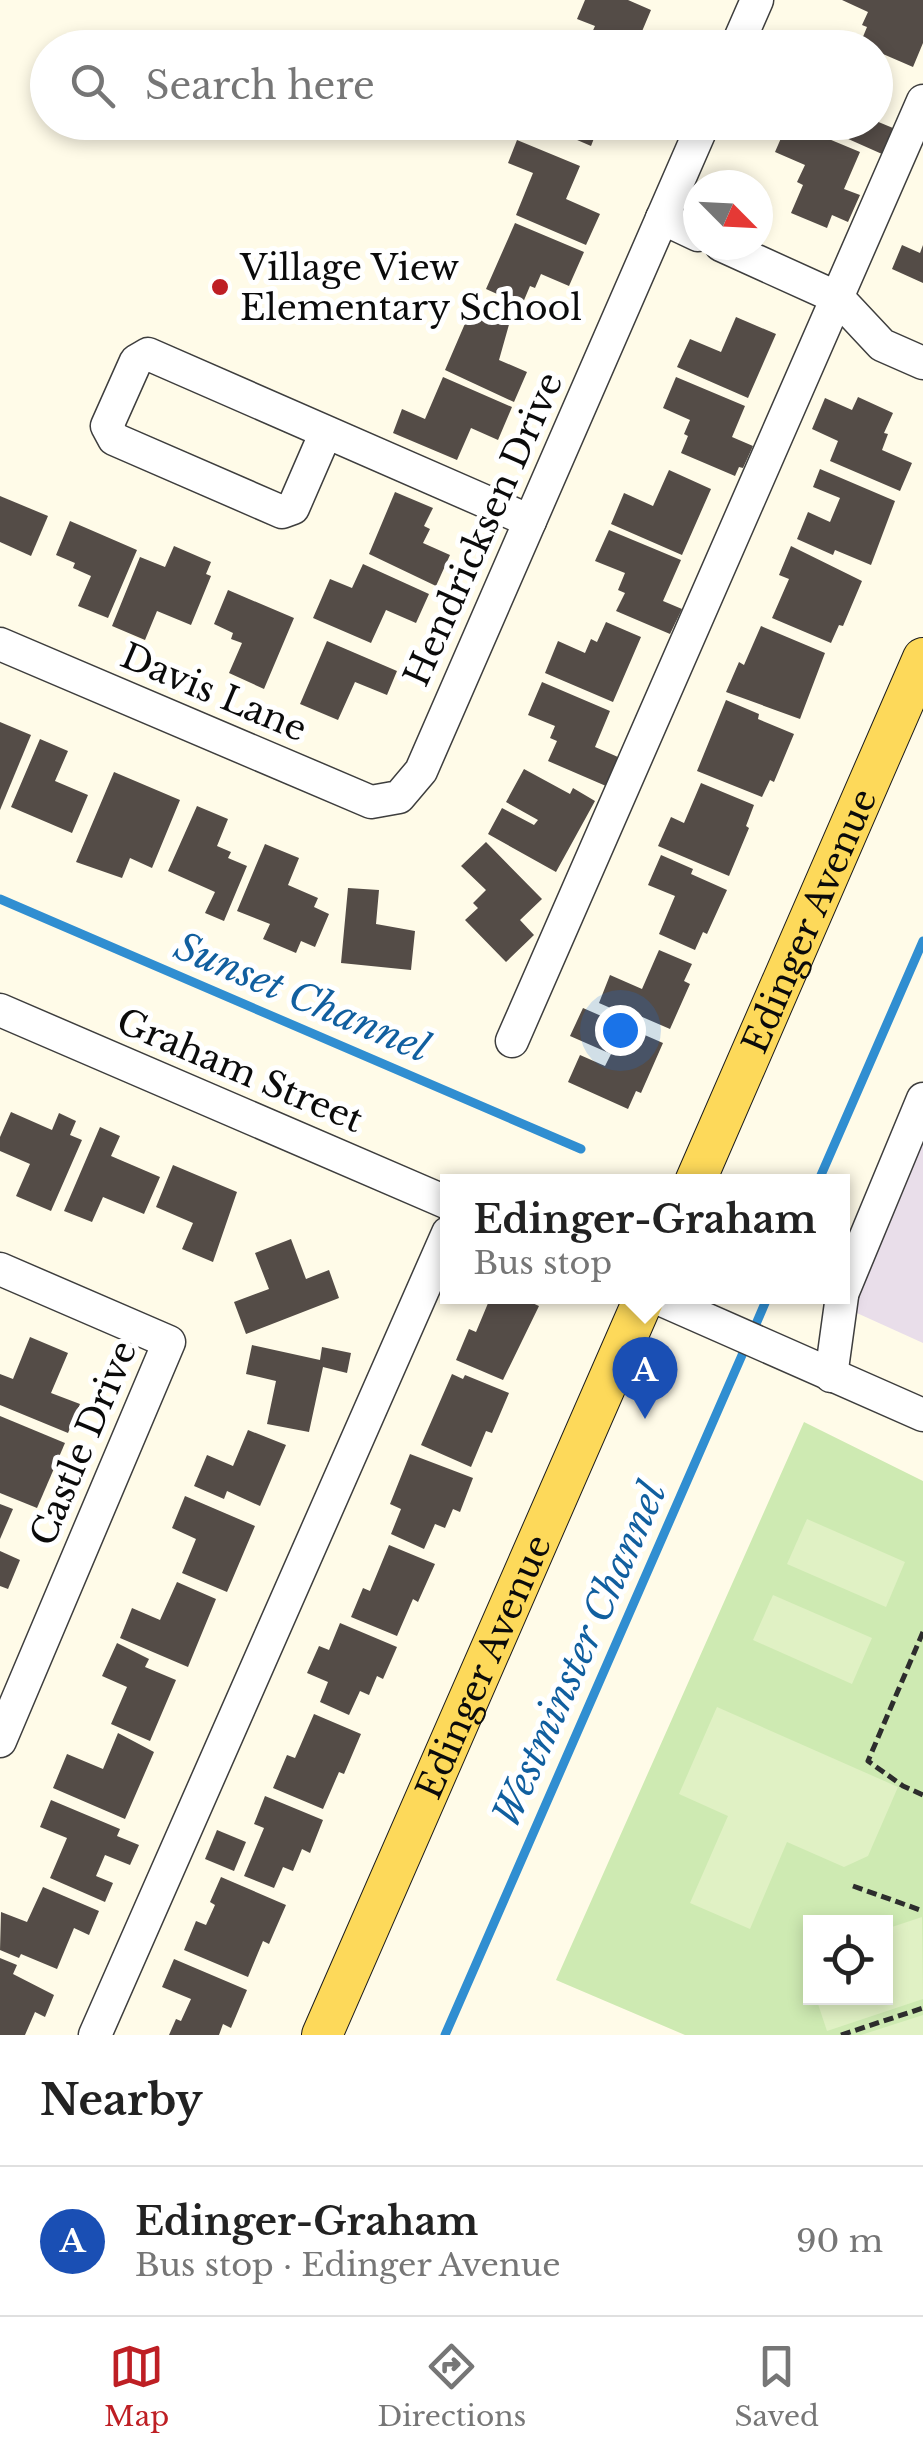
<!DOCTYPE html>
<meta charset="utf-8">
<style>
body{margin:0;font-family:"Libre Baskerville",serif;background:#f6f6f6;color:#222}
.controls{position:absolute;right:30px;bottom:30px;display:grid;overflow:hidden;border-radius:0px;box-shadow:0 5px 15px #0003}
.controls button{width:90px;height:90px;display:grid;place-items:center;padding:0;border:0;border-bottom:2px solid #e0e0e0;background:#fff;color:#222;font:50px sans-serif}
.compass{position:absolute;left:683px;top:170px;width:90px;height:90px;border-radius:50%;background:#fff;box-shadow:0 5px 15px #0003;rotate:114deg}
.you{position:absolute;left:620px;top:1030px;width:35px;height:35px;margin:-25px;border:8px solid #fff;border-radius:50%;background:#1a73e8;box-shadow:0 0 0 15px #1a73e833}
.badge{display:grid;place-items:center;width:65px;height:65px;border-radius:50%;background:#be1f24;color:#fff;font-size:32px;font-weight:700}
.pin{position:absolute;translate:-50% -82px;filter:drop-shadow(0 2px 5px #0008)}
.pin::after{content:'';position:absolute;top:52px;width:35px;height:30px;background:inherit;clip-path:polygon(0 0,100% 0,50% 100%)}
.popup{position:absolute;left:440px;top:1174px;width:410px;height:130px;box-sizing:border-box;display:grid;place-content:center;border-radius:0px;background:#fff;filter:drop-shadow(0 2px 8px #0005);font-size:32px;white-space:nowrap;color:#767676}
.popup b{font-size:38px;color:#222}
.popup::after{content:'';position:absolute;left:50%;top:100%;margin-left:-20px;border:20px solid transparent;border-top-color:#fff}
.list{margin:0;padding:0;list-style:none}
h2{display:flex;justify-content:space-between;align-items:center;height:130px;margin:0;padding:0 40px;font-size:42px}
h2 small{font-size:32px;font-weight:400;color:#767676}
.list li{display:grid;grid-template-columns:65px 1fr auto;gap:30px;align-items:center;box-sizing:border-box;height:150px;padding:0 40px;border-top:2px solid #e0e0e0}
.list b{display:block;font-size:38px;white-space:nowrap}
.list p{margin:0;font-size:32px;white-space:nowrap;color:#767676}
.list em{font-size:32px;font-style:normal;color:#767676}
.icon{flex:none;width:55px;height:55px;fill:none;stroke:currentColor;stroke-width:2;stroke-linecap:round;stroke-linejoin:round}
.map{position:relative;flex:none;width:923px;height:2035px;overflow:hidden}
.search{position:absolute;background:#fff;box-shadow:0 5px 15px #0003;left:30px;right:30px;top:30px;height:110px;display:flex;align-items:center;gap:25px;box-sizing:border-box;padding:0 35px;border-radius:55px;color:#767676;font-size:38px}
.sheet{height:280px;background:#fff}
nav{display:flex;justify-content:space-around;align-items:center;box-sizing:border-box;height:140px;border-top:2px solid #e0e0e0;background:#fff;font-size:28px;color:#767676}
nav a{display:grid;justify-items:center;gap:5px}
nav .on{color:#be1f24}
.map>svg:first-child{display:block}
.industrial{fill:#e9deea}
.green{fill:#ceeab2;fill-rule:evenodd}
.pitch{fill:#e0f1c4}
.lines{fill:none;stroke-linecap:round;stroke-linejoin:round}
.stream{stroke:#308ed1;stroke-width:9}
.building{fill:#544c47}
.minor-casing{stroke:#3e3e3e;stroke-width:35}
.major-casing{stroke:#1c1c1c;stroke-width:42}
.path{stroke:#2d2d2d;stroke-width:5;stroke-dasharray:10 5;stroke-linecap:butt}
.minor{stroke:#fff;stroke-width:32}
.major{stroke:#fdd95a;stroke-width:40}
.poi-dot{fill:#be1f24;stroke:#fff;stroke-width:4}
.labels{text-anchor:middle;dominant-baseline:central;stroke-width:10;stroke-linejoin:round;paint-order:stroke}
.poi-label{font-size:35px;fill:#0b0b0b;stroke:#fff;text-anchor:start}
.street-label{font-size:35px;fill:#0b0b0b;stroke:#fff}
.water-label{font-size:38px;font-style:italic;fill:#115f9f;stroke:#fff}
</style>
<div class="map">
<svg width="923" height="2035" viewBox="0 0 923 2035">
<rect width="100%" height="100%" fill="#fffbe8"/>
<path class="industrial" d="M923,1137V1343L848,1309Z"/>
<path class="green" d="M804,1422L923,1481V2035H685L556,1980ZM810,1922H886V1998H810Z"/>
<g class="pitch">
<path d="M807,1519L905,1562L886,1607L787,1564Z"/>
<path d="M773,1595L872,1638L852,1684L753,1640Z"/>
<path d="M717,1707L898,1787L868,1856L844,1867L787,1842L750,1929L690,1903L728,1816L679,1794Z"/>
<path d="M922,1917L923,1999L827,2031L816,1998H886V1929Z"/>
<path d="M923,2014V2035H861L923,2015Z"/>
</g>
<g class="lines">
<g class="stream">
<path d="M0,899L581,1149"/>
<path d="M818,1182L923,941"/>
<path d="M753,1331L768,1296"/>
<path d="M445,2035L746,1346"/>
</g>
</g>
<g class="building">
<path d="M585,0H628L651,10L635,48H585L595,26L577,19Z"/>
<path d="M842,0H923V43L913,67L876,51V48L860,44L867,27L862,25L868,12Z"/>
<path d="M876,74L889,80L876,112Z"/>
<path d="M876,121L893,128L882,154L810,122Z"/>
<path d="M557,122H606L603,130L598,128L591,146L554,130Z"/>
<path d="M788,122L860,152L844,189L860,195L848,222L832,215L827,228L791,213L803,185L797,182L805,165L775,152Z"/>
<path d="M517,140L580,166L566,199L600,214L586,245L516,215L533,173L508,163Z"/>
<path d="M515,223L584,252L569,286L541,274L535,288L530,286L522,305L486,289Z"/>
<path d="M902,245L920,253L923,245V283L892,269Z"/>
<path d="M473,305L510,321L499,360L527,372L514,402L445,370Z"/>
<path d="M736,317L776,334L748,398L677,367L690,339L721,352Z"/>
<path d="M443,377L512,407L498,440L471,428L457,460L393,433L402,409L425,419Z"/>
<path d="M676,377L745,406L732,437L753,446L743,468L739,467L735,476L681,453L688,436L684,434L690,420L663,408Z"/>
<path d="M858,397L893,413L884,433L888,434L882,450L912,463L900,491L830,461L838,441L812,429L825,398L852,410Z"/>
<path d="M820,469L895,501L871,565L835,550L833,555L797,539L808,512L830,522L840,498L813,487Z"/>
<path d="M669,470L711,489L682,555L611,524L624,493L653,506Z"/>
<path d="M395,492L433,508L424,526L430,529L423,543L450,555L436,586L369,554Z"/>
<path d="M0,496L48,516L31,556L0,542Z"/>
<path d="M70,521L137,550L108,618L78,606L91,576L73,568L75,563L56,555Z"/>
<path d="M609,530L681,560L663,601L682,609L670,634L616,611L625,593L618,590L625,573L595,561Z"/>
<path d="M174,546L211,562L206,574L211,576L191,625L157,611L145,640L112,626L140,557L165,567Z"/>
<path d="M791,546L862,581L843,626L839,625L831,643L772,618L789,579L779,575Z"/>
<path d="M363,564L429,594L416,623L386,610L371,643L313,618L330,579L352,588Z"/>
<path d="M228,590L294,618L264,689L229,673L242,643L231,639L233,633L214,624Z"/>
<path d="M606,622L641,637L613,702L545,673L558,641L585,653L591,639L597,642Z"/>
<path d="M761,626L825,653L800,719L726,692L739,662L744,665Z"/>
<path d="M327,641L397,671L387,695L355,682L338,720L300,704Z"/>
<path d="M542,682L610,711L595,747L618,757L606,786L548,761L557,741L550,738L555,726L528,715Z"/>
<path d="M726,700L759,714L758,719L794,734L774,782L770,780L762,797L697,771Z"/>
<path d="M0,722L31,735L0,810Z"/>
<path d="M40,739L68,751L55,781L88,795L72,833L11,807Z"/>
<path d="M524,769L570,794L573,788L595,801L556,872L488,834L502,808L534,825L538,820L506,802Z"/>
<path d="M114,772L180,800L152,868L130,858L122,878L76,862Z"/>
<path d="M701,783L754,805L746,826L749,828L729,876L658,846L671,817L684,823Z"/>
<path d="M197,806L228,819L217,846L231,852L228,858L247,866L224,921L205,913L215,892L168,871Z"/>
<path d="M486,842L542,899L520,920L534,935L506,962L465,920L478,908L473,903L486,890L461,866Z"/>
<path d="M265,844L299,858L288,885L318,898L314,907L329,914L315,947L301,941L296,953L263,939L270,924L237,911Z"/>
<path d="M661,855L693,869L691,874L727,890L707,934L703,932L695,950L659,934L675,896L648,885Z"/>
<path d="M348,888L379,890L376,924L415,931L411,970L341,963Z"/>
<path d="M659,950L692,964L684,981L690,984L670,1029L633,1013L631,1017L599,1003L610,975L642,989Z"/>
<path d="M583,1008L663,1043L641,1093L636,1091L628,1109L568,1082L580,1055L605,1066L611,1054L570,1036Z"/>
<path d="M11,1112L52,1130L59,1113L76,1121L70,1135L82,1140L51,1211L16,1196L30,1164L0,1151V1137Z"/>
<path d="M100,1127L120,1136L111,1156L160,1177L144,1214L103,1197L92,1222L64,1211Z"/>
<path d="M173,1165L237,1192L213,1262L182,1249L193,1223L156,1207Z"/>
<path d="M291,1239L306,1279L329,1270L339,1298L246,1334L234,1302L269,1289L255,1253Z"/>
<path d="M491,1296H517L539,1306L503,1380L456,1360L469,1329L476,1332Z"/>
<path d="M30,1337L68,1353L51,1393L80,1404L68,1433L0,1405V1374L13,1379Z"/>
<path d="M252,1345L320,1360L322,1347L351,1353L347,1373L323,1367L309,1432L267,1424L276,1381L246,1374Z"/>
<path d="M452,1374L463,1379L465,1375L509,1393L492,1433L486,1431L471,1467L421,1445Z"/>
<path d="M0,1416L65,1443L37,1508L0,1493Z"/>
<path d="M248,1430L286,1445L260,1506L227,1491L224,1499L194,1486L207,1455L233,1466Z"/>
<path d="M410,1454L473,1478L460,1512L453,1509L445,1528L435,1524L424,1549L391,1534L401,1509L390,1504Z"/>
<path d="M185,1496L255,1526L227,1592L182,1573L196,1539L172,1528Z"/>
<path d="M0,1504L13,1509L0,1539Z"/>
<path d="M389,1545L435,1564L418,1602L413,1599L397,1636L351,1617L363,1588L370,1591Z"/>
<path d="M0,1551L20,1560L8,1589L0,1586Z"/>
<path d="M177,1582L216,1599L188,1667L120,1638L132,1608L160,1620Z"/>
<path d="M340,1623L397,1647L383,1679L377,1676L369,1695L360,1691L349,1715L320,1702L328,1682L307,1673L319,1646L329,1650Z"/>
<path d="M117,1643L149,1659L145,1667L176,1680L150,1741L111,1724L127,1687L102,1676Z"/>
<path d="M314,1714L361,1734L344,1774L339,1772L323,1809L273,1788L287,1755L295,1758Z"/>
<path d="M118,1733L154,1752L125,1819L53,1788L67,1754L103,1769Z"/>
<path d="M265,1796L323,1820L310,1853L302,1849L293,1871L283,1867L274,1888L244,1876L264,1828L254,1824Z"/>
<path d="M51,1800L120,1829L117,1836L139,1845L130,1865L105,1855L96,1876L113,1883L105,1902L50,1878L67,1838L40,1827Z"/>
<path d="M217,1830L246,1842L234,1871L205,1859Z"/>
<path d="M221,1877L286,1905L269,1944L263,1941L248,1977L184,1950L196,1921L206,1925L215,1905L210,1902Z"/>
<path d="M43,1887L99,1911L89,1935L74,1928L57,1969L21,1954L19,1958L0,1950L1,1912L27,1922Z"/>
<path d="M0,1958L17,1965L13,1974L54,1995L45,2017L35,2012L25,2035H0Z"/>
<path d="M174,1959L247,1990L231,2028L223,2024L219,2035H169L176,2019L181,2021L191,1999L162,1987Z"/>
</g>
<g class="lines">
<g class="minor-casing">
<g id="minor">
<path d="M736,48L757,0"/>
<path d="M662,218L698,235"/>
<path d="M721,245L838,298L882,345L923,363"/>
<path d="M326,432L293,508L282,512L114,439L107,426L136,361L148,354L530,521"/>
<path d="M0,644L371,802L399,797L421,771L704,122"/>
<path d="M0,1010L448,1203"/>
<path d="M512,1041L923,101"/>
<path d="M0,1269L169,1342L0,1741"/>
<path d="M842,1294L923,1099"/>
<path d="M653,1296L923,1415"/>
<path d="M831,1376L842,1296"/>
<path d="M95,2035L448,1233"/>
</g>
</g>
<g class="major-casing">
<g id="major">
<path id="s1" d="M695,1182L923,658"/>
<path id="s2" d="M322,2035L645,1296"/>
</g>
</g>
<g class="path">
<path d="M923,1632L868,1761L903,1786L923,1795"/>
<path d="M853,1886L923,1911"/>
<path d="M841,2035L923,2008"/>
</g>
<use href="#minor" class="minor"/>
<use href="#major" class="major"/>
</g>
<circle class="poi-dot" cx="220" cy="287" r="10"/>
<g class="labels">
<g class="poi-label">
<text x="240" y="267">Village View<tspan x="240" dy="40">Elementary School</tspan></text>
</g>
<g class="street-label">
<text transform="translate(483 529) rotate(-66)">Hendricksen Drive</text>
<text transform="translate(214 692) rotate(23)">Davis Lane</text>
<text stroke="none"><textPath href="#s1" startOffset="285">Edinger Avenue</textPath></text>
<text transform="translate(240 1070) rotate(23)">Graham Street</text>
<text transform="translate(83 1443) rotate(-67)">Castle Drive</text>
<text stroke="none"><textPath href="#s2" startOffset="402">Edinger Avenue</textPath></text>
</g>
<g class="water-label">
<text transform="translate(302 997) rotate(23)">Sunset Channel</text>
<text transform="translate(579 1654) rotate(-66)">Westminster Channel</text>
</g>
</g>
</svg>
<div class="controls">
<button><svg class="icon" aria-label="locate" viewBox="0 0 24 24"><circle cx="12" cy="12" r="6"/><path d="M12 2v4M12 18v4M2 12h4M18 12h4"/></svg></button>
</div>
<svg class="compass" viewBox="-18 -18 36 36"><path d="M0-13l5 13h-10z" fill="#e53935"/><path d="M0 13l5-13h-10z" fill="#767676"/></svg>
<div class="you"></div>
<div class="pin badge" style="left:645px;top:1419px;background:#1a4fb4">A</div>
<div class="popup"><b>Edinger-Graham</b>Bus stop</div>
<div class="search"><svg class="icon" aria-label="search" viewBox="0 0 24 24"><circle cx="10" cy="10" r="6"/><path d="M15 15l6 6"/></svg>Search here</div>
</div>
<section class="sheet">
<h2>Nearby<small></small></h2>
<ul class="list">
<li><span class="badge" style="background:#1a4fb4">A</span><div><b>Edinger-Graham</b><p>Bus stop · Edinger Avenue</p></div><em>90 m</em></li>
</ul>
</section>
<nav>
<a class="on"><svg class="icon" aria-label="map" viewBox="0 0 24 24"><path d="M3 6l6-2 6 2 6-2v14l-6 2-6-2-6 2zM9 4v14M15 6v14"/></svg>Map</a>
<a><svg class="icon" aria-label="directions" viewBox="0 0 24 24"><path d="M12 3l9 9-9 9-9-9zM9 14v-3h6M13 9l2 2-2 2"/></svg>Directions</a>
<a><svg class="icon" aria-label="saved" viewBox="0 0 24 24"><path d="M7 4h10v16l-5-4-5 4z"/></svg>Saved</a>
</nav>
